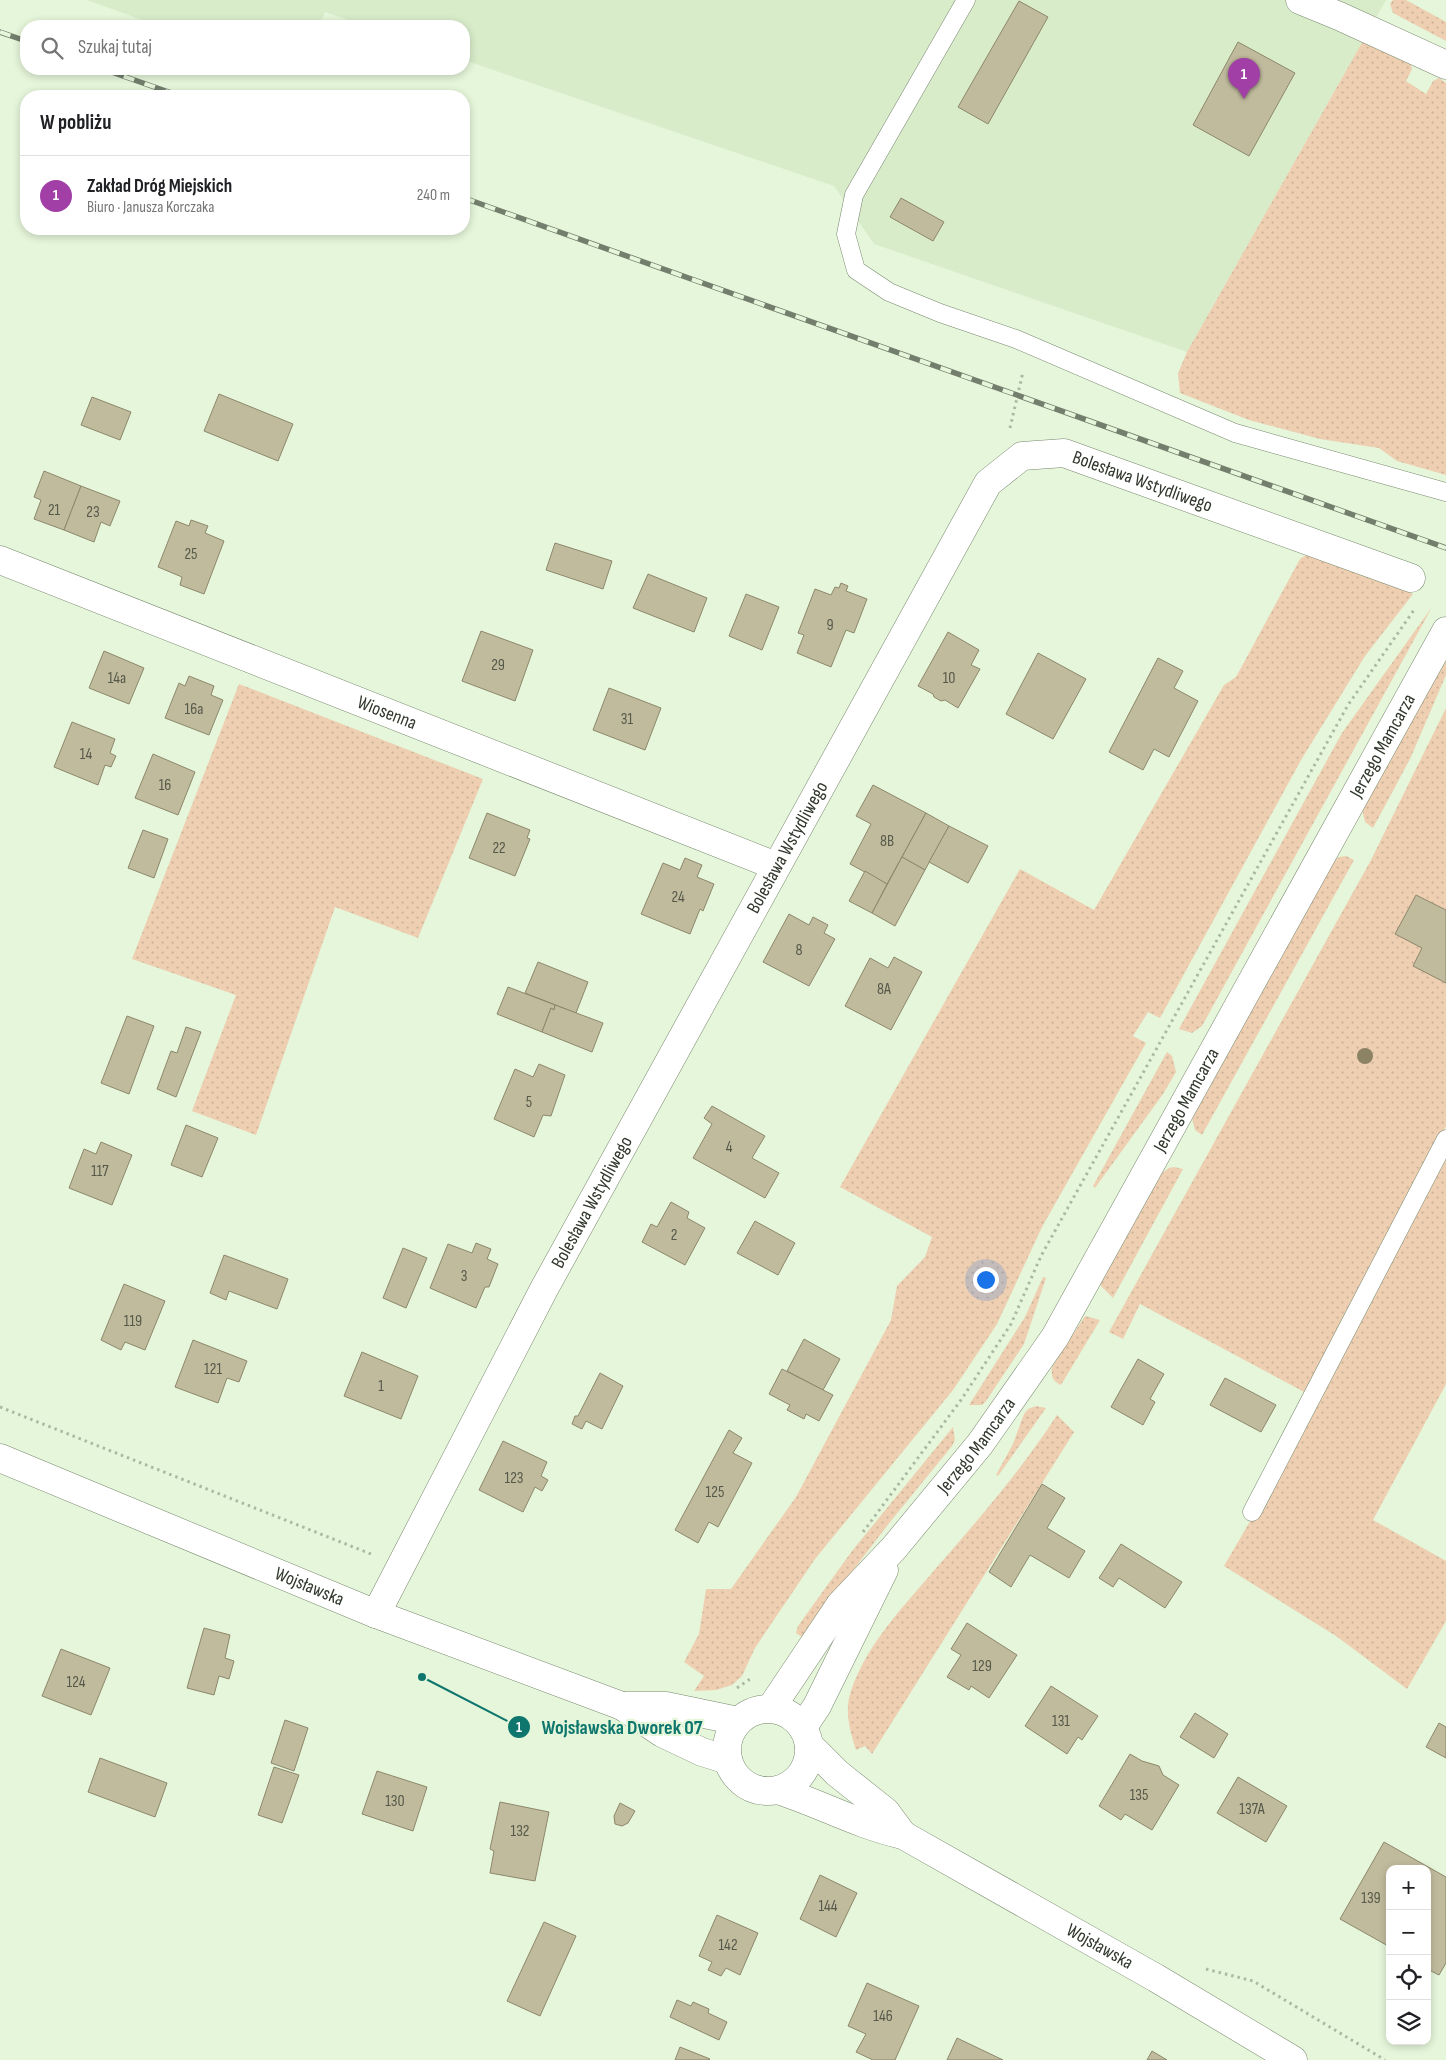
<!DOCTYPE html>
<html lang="pl">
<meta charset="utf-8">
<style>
body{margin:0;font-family:"Sofia Sans Condensed",sans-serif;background:#f6f6f6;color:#202124}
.controls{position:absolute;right:15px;bottom:15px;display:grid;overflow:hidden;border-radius:10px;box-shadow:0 2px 8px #0003}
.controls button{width:45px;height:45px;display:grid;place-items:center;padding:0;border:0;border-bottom:1px solid #e0e0e0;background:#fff;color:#202124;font:25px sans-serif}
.you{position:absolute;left:985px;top:1279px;width:18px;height:18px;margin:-12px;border:4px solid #fff;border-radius:50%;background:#1a73e8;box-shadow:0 0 0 8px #1a73e833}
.badge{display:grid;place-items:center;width:32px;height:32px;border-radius:50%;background:#a13fa6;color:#fff;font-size:16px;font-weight:700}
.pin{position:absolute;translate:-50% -41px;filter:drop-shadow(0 1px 2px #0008)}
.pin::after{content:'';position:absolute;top:26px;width:18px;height:15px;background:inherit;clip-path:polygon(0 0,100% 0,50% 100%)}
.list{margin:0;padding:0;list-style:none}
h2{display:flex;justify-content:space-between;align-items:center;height:65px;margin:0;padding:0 20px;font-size:21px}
h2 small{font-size:16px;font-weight:400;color:#757577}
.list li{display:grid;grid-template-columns:32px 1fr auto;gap:15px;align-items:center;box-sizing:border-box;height:80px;padding:0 20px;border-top:1px solid #e0e0e0}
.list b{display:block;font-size:19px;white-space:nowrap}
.list p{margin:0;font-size:16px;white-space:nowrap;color:#757577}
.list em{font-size:16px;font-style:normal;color:#757577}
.icon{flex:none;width:28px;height:28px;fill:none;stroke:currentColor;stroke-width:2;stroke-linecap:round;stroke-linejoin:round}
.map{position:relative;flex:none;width:1446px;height:2060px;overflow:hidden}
.search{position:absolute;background:#fff;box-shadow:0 2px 8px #0003;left:20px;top:20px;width:450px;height:55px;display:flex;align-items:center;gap:12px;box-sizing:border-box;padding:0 18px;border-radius:20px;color:#757577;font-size:19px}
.panel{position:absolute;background:#fff;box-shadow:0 2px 8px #0003;left:20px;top:90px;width:450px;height:145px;border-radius:20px}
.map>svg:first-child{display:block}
.built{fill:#d8ecca}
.green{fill:url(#green-dots)}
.building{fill:#c1bb9e;stroke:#8d876b}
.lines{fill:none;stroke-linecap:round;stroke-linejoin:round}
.service-casing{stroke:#79886f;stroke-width:19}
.minor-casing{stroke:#79886f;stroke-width:29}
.tertiary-casing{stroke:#79886f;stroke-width:29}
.path{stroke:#abb9a3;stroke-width:3;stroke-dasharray:2.5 4;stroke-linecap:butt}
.service{stroke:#fff;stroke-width:18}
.minor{stroke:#fff;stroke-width:28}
.tertiary{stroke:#fff;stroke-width:28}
.rail-casing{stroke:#737e6d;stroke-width:5.5}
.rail{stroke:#e5f6da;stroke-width:4;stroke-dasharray:11;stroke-linecap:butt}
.tree{fill:#8b8364}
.labels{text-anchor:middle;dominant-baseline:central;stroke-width:4.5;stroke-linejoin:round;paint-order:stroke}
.number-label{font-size:16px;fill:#555949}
.street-label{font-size:19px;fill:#31382d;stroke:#e5f6da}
.leader{fill:none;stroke:#0f766e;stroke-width:2}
.callout-dot{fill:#0f766e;stroke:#e5f6da;stroke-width:2}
.mark-label{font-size:15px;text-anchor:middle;font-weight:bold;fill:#fff}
.callout-label{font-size:20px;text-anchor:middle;font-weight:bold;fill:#0f766e;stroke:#e5f6da;stroke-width:4.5;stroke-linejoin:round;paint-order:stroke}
</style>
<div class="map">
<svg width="1446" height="2060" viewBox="0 0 1446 2060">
<defs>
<pattern id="green-dots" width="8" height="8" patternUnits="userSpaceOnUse" patternTransform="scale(1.25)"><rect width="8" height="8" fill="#eecfb1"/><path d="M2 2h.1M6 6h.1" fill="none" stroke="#cdb299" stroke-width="1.8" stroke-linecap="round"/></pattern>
</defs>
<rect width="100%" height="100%" fill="#e5f6da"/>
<path class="built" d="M87,0H1386L1187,352L874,244L834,186L464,60V26H366L325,12L319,26H159Z"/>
<g class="green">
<path d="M1393,0H1406L1446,22V41L1393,13L1390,4Z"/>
<path d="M1364,39L1410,62L1412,69L1406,81L1426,94L1433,81L1439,78L1446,83V475L1397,461L1379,448L1320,439L1249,420L1180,393L1178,373L1187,352Z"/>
<path d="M1308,554L1378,579L1413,594L1365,656L1301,760L1160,1018L1148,1012L1133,1036L1146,1043L1042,1227L997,1324L953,1390L815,1559L755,1648L742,1676L732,1685L716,1690L694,1691L704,1676L684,1662L699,1634L706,1589H731L796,1497L891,1320L897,1286L925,1257L932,1237L840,1187L1020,869L1094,910L1224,685L1236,677L1300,559Z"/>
<path d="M1432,607L1202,1026L1192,1033L1179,1029L1342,733Z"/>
<path d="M1446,657V675L1410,759L1373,828L1365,822L1362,809Z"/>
<path d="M239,684L483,779L418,938L335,907L256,1135L192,1111L236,995L132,959Z"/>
<path d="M1446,708V1126L1306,1393L1140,1304L1123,1339L1109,1332L1371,860Z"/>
<path d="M1346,856L1354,860L1202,1135L1195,1130L1192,1118L1333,862L1339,857Z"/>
<path d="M1167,1052L1172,1056L1176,1072L1163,1094L1095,1188L1093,1186Z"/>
<path d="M1446,1159V1384L1373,1520L1446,1561V1621L1407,1689L1336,1636L1224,1566L1309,1420Z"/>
<path d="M1174,1167L1183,1169L1113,1298L1100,1285L1162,1173L1169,1168Z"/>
<path d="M1043,1277L1046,1278L1024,1344L986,1401L982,1405H969L1025,1317Z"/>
<path d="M1085,1316L1100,1320L1061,1385C1052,1381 1051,1376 1052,1367Z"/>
<path d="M1036,1406L1046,1408L998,1476L996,1475L1013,1444L1024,1414L1028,1409Z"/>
<path d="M1057,1415L1074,1432L872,1754L865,1746L856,1750C850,1731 844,1711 851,1691C867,1643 905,1605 937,1567C979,1519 1022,1469 1057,1415Z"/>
<path d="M953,1427L955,1440L952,1446L890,1522L802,1637L796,1633L798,1626L852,1551Z"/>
</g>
<g class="building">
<path d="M1019,1L1048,17L988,124L958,107Z"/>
<path d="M1238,42L1295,73L1249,156L1193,125Z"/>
<path d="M901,198L944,222L933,241L890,217Z"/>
<path d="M219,394L293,424L278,461L204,431Z"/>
<path d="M92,397L131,412L120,440L81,425Z"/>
<path d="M44,471L81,486L64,530L34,519L41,500L34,497Z"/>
<path d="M81,486L120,501L110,526L101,522L94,542L64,530Z"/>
<path d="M191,520L208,526L205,533L224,541L204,594L180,585L182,577L158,567L176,521L189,526Z"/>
<path d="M555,543L612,561L603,589L546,570Z"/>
<path d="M648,574L707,598L694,632L633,608Z"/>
<path d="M841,583L848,586L846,591L867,599L854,633L846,630L831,667L797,653L804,635L798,633L815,589L831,595L835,587L839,588Z"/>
<path d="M746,594L779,607L762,650L729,636Z"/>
<path d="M481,631L533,650L515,701L462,681Z"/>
<path d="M948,632L979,650L971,665L980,669L958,708L945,700L941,701L934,697L933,694L918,686Z"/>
<path d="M104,651L144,668L129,704L89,688Z"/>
<path d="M1038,653L1086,679L1053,739L1006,714Z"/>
<path d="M1158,658L1183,671L1174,688L1198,701L1169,757L1154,749L1143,770L1109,752Z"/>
<path d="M189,676L214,686L211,695L223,700L209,735L165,718L179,683L185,686Z"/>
<path d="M609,688L661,708L645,750L593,730Z"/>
<path d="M72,722L115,739L110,753L116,756L111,767L105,765L98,785L54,767Z"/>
<path d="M153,754L195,772L178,815L135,798Z"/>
<path d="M873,785L926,813L887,884L850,864L871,824L856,816Z"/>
<path d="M487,813L530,830L527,838L530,839L515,876L469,858Z"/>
<path d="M926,813L949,826L925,870L902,857Z"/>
<path d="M949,826L988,846L968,883L929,862Z"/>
<path d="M143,830L168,839L154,878L128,868Z"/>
<path d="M902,857L925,870L895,926L872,913Z"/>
<path d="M685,858L702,865L697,877L714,884L703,911L700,909L690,934L641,914L663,863L680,870Z"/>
<path d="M865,871L887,884L872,913L849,901Z"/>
<path d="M1416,895L1446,910V983L1413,966L1422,948L1395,934Z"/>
<path d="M789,914L809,925L813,917L828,925L824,933L835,939L809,986L763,962Z"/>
<path d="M894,957L922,972L891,1030L845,1006L870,958L888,968Z"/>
<path d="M538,962L588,982L576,1013L525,993Z"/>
<path d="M508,987L555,1005L554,1010L551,1008L542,1032L497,1014Z"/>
<path d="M555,1005L603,1023L592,1052L542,1032L551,1008L554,1010Z"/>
<path d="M127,1016L154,1026L129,1094L101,1083Z"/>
<path d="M186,1027L201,1032L176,1097L157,1089L171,1051L177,1053Z"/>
<path d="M539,1064L565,1075L551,1116L543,1115L534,1137L494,1119L515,1069L533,1077Z"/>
<path d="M712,1106L765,1136L752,1158L779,1173L765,1198L693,1158L712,1124L704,1118Z"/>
<path d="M186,1125L218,1138L202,1177L171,1165Z"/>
<path d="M101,1142L132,1155L112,1205L69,1188L84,1149L96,1154Z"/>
<path d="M671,1202L689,1212L687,1218L705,1228L685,1265L642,1242L651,1224L657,1227Z"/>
<path d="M755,1221L795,1243L778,1275L737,1253Z"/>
<path d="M476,1243L491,1249L487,1259L498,1264L489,1287H485L476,1308L430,1288L448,1244L472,1253Z"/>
<path d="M403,1248L427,1258L406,1308L383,1298Z"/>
<path d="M224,1255L288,1279L277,1309L229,1291L226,1300L210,1293Z"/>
<path d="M124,1284L165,1301L145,1350L125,1342L121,1350L101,1340Z"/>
<path d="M804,1339L840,1359L823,1390L787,1371Z"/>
<path d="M193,1340L247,1361L239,1382L227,1378L218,1403L175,1387Z"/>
<path d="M362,1352L418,1376L401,1419L344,1396Z"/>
<path d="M1138,1359L1164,1374L1150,1399L1155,1402L1143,1425L1111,1407Z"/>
<path d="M782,1369L833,1395L819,1421L806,1414L804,1419L787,1410L790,1405L769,1394Z"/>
<path d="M600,1373L623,1386L602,1429L586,1421L582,1429L572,1424L575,1416H578Z"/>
<path d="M1225,1378L1276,1405L1261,1432L1210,1405Z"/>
<path d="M729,1430L742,1438L733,1453L752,1463L718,1527L709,1522L698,1543L675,1530Z"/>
<path d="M503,1441L547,1462L541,1476L548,1480L542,1491L535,1487L523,1512L479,1490Z"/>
<path d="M1042,1484L1065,1498L1047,1528L1085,1551L1069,1578L1030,1555L1011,1587L989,1572Z"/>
<path d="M1121,1544L1182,1582L1165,1608L1119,1578L1113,1587L1099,1578Z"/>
<path d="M967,1623L1017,1655L989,1698L971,1686L969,1690L947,1677L961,1655L951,1649Z"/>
<path d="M204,1628L230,1635L225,1658L234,1661L229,1679L219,1676L214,1695L187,1688Z"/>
<path d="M61,1649L110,1668L91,1715L42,1696Z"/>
<path d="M1051,1686L1098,1716L1082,1740L1078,1737L1067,1754L1025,1726Z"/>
<path d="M1195,1713L1228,1734L1214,1758L1180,1737Z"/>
<path d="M285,1720L308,1728L294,1771L271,1763Z"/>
<path d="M1439,1723L1446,1727V1758L1426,1747Z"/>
<path d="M1130,1754L1142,1761L1159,1766L1163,1775L1179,1785L1152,1830L1125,1814L1121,1820L1099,1806Z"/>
<path d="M100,1758L167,1783L155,1817L88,1792Z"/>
<path d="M274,1767L299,1775L282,1823L258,1815Z"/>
<path d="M377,1771L427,1787L413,1831L362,1814Z"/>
<path d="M1238,1777L1287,1806L1266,1842L1217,1813Z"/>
<path d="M500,1802L549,1812L535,1881L490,1873L494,1851L490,1849Z"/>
<path d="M620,1803L635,1811L628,1823L622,1826L615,1824L614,1816Z"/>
<path d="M1384,1842L1446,1877V1963L1439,1975L1427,1969V1869H1390V1947L1340,1919Z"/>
<path d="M820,1875L857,1893L836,1937L800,1919Z"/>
<path d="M717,1915L758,1933L740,1975L726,1968L721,1976L708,1970L712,1962L699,1956Z"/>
<path d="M544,1922L576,1936L540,2016L507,2001Z"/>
<path d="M867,1983L919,2006L895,2060H873L856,2052L866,2034L848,2026Z"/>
<path d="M677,2000L691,2006L693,2002L709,2009L708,2013L727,2022L719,2040L670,2017Z"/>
<path d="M957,2038L1003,2060H947Z"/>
<path d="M680,2047L710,2059L709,2060H675Z"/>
<path d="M1152,2051L1167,2060H1147Z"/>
</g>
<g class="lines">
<g class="service-casing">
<g id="service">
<path d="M966,0L854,195L846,234L856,270L889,292L940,313L1016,339L1235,433L1446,492"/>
<path d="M1252,1512L1446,1139"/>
</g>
</g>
<g class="minor-casing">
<g id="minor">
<path d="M1300,0L1339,16L1446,65"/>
<path id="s1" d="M0,560L776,866"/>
<path id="s2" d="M376,1614L544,1289L988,483L1022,456L1064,453L1411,578"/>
<path id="s3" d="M771,1708L840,1605L894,1548L980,1444L1055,1337L1446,631"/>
<path d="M803,1727L817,1706L884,1570"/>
</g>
</g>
<g class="tertiary-casing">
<g id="tertiary">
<path id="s4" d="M0,1458L376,1614L622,1706L662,1733L702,1752L728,1760"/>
<path d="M622,1706H666L738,1721"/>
<circle cx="768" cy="1750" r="41"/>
<path d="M809,1745L837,1773L886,1812L903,1835"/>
<path id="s5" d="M778,1790C821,1804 858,1825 903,1835L1156,1978L1293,2060"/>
</g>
</g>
<g class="path">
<path d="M1010,428L1023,372"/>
<path d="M0,1407L371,1554"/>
<path d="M863,1532L961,1400L1011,1324L1041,1256L1348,705L1414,610"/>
<path d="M737,1688L750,1679"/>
<path d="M1206,1969L1253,1981L1385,2060"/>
</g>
<use href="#service" class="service"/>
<use href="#minor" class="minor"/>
<use href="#tertiary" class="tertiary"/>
<g class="rail-casing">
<g id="rail">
<path d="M0,32L26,41"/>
<path d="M103,69L180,96"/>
<path d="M464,198L1446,548"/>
</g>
</g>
<use href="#rail" class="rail"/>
</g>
<circle class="tree" cx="1365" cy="1056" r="8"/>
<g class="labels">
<g class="number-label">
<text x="54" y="510">21</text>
<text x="93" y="512">23</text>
<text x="191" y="554">25</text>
<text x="830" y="625">9</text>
<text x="498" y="665">29</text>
<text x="117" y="678">14a</text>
<text x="949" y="678">10</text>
<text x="194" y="709">16a</text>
<text x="627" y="719">31</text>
<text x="86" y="754">14</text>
<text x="165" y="785">16</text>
<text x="887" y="841">8B</text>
<text x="499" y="848">22</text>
<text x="678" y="897">24</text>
<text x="799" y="950">8</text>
<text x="884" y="989">8A</text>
<text x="529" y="1102">5</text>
<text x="729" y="1147">4</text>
<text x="100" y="1171">117</text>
<text x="674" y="1235">2</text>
<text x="464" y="1276">3</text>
<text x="133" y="1321">119</text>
<text x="213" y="1369">121</text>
<text x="381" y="1386">1</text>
<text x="514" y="1478">123</text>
<text x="715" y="1492">125</text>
<text x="982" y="1666">129</text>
<text x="76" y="1682">124</text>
<text x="1061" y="1721">131</text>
<text x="1139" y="1795">135</text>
<text x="395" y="1801">130</text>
<text x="1252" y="1809">137A</text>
<text x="520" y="1831">132</text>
<text x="1371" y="1898">139</text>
<text x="828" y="1906">144</text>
<text x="728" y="1945">142</text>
<text x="883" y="2016">146</text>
</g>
<g class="street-label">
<text stroke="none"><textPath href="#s2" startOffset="1455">Bolesława Wstydliwego</textPath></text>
<text stroke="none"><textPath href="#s1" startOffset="416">Wiosenna</textPath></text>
<text stroke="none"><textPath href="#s3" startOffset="1144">Jerzego Mamcarza</textPath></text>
<text stroke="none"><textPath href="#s2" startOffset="870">Bolesława Wstydliwego</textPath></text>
<text stroke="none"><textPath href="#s3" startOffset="739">Jerzego Mamcarza</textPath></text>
<text stroke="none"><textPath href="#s2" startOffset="465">Bolesława Wstydliwego</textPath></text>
<text stroke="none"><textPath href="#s3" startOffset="334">Jerzego Mamcarza</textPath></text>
<text stroke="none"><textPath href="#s4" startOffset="335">Wojsławska</textPath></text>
<text stroke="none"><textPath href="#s5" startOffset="359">Wojsławska</textPath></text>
</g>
</g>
<path class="leader" d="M422 1677L519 1727"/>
<g class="callout-dot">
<circle cx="422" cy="1677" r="5"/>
<circle cx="519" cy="1727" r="12"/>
</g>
<g class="mark-label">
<text x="519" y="1732">1</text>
</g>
<g class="callout-label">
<text x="622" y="1734">Wojsławska Dworek 07</text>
</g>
</svg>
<div class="controls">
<button>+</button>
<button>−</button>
<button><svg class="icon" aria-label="locate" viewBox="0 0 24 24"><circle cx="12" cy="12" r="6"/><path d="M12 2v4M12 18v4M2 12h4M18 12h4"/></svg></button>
<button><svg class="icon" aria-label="layers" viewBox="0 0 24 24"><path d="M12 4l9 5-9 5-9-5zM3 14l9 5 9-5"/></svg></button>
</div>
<div class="you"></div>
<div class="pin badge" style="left:1244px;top:99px">1</div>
<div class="search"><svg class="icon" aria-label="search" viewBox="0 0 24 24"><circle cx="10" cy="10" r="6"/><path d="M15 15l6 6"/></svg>Szukaj tutaj</div>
<section class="panel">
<h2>W pobliżu<small></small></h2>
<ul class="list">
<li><span class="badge">1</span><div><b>Zakład Dróg Miejskich</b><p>Biuro · Janusza Korczaka</p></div><em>240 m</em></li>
</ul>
</section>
</div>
